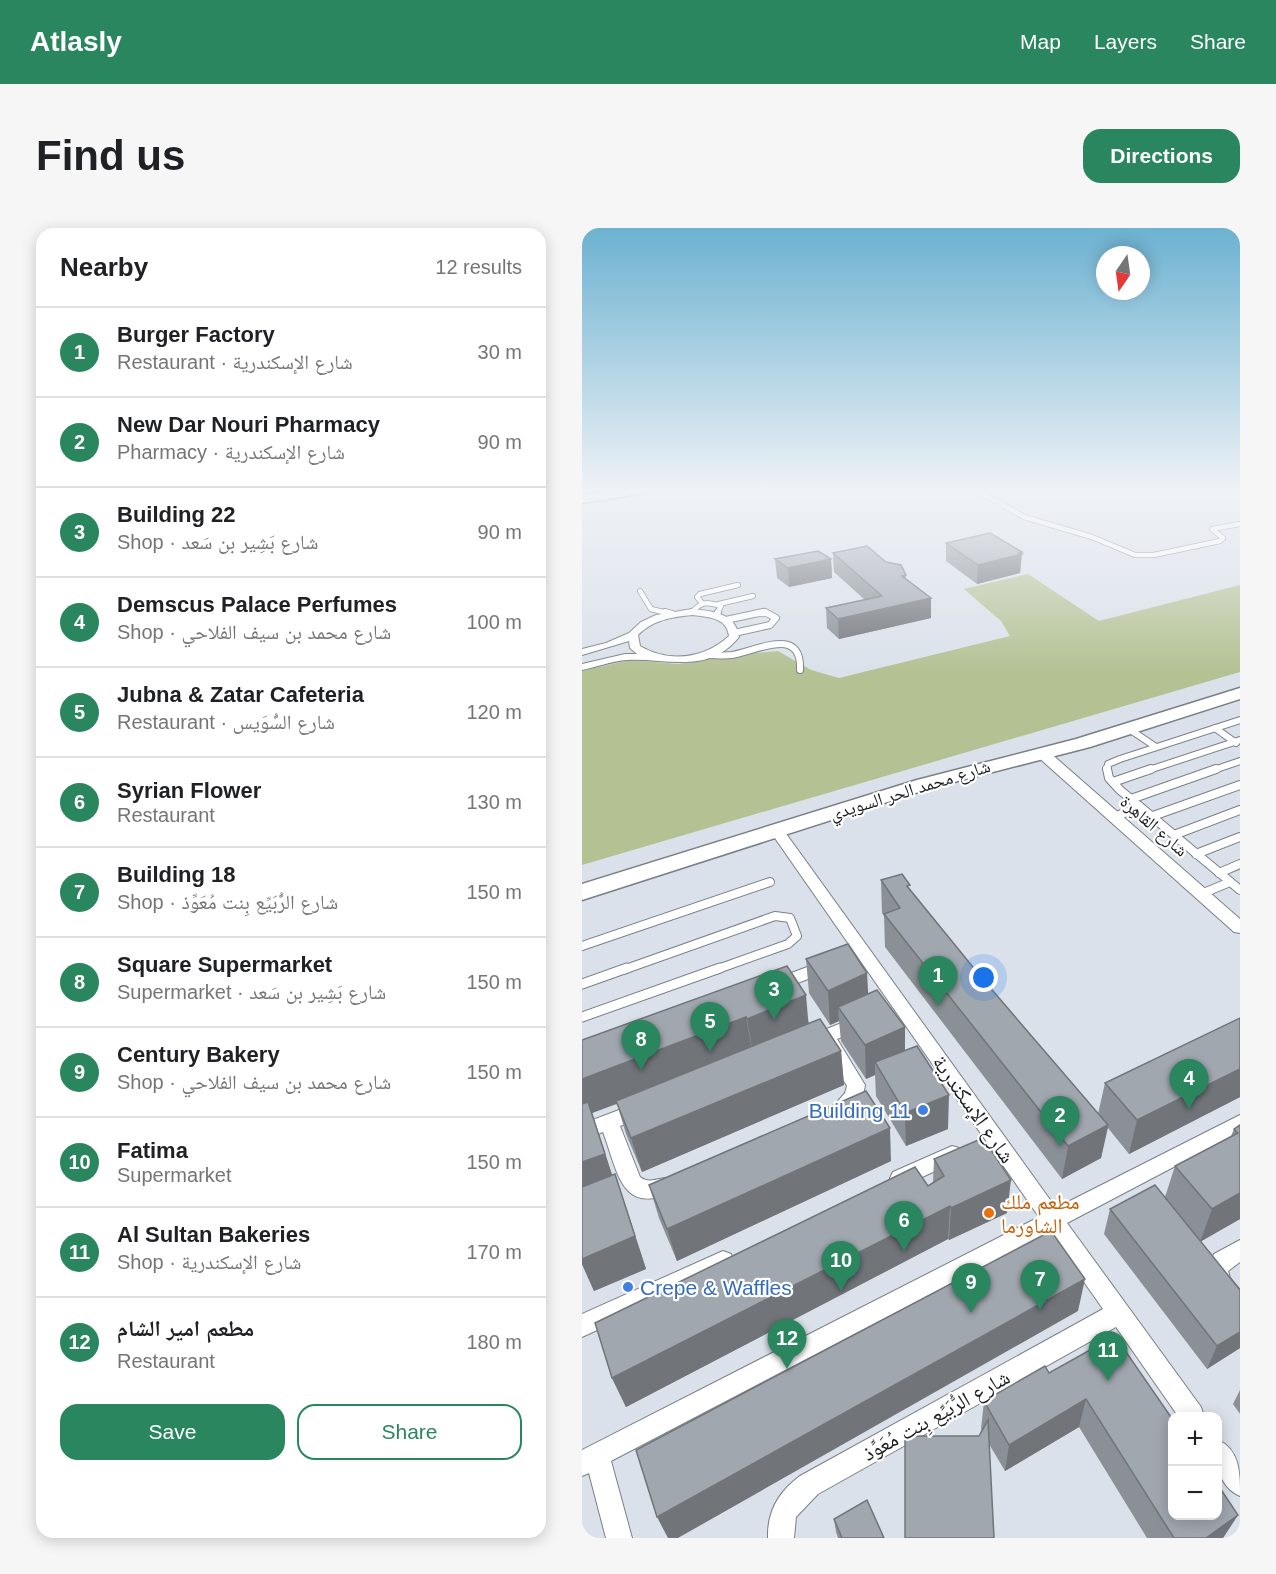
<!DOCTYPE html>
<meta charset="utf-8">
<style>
body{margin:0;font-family:Arial,"Noto Naskh Arabic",sans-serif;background:#f6f6f6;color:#202124}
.controls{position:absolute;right:18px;bottom:18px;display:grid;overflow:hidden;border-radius:12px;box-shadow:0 3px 15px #0003}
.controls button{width:54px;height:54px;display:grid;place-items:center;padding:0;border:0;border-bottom:2px solid #e0e0e0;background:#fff;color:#202124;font:30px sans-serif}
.compass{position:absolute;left:514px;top:18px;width:54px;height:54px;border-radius:50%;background:#fff;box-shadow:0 3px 15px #0003;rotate:193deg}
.you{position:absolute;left:402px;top:750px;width:21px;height:21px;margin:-15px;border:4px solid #fff;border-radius:50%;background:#1a73e8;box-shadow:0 0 0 9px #1a73e833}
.badge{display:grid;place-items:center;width:39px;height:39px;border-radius:50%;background:#29865e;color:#fff;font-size:20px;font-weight:700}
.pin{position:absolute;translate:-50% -50px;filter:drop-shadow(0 2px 3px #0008)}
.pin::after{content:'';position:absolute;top:32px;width:21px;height:18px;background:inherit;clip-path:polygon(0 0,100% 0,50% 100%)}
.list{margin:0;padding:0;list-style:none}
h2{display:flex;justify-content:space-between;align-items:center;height:78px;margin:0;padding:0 24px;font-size:26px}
h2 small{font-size:20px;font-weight:400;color:#757577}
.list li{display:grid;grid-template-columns:39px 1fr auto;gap:18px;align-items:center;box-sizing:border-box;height:90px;padding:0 24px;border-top:2px solid #e0e0e0}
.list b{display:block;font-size:22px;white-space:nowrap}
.list p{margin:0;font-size:20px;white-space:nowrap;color:#757577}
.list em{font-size:20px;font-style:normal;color:#757577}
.actions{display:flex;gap:12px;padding:18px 24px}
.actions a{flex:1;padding:14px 0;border:2px solid #29865e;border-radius:18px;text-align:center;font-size:21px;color:#29865e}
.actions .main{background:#29865e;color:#fff}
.map{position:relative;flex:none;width:658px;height:1310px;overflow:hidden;border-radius:18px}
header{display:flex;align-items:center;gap:36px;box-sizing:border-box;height:84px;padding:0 30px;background:#29865e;color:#fff}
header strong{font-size:28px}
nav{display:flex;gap:33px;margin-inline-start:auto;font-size:21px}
.intro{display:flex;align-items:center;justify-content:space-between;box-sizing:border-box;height:144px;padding:0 36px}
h1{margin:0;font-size:42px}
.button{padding:15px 27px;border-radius:18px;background:#29865e;color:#fff;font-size:21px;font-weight:700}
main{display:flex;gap:36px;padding:0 36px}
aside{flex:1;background:#fff;border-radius:18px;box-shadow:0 3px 15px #0003}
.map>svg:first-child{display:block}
.green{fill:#b4c193}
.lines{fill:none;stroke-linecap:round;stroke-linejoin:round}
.lane-far3-casing{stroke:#7a7f87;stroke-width:6}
.lane-far2-casing{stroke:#7a7f87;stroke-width:8}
.lane-far1-casing{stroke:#7a7f87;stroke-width:10}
.lane-casing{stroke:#7a7f87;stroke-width:11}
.street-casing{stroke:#7a7f87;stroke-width:2}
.secondary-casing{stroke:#7a7f87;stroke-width:3}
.lane-far3{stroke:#fff;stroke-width:4.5}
.lane-far2{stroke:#fff;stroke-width:6}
.lane-far1{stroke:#fff;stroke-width:8}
.lane{stroke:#fff;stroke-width:9}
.street{fill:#fff;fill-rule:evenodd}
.secondary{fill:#fff;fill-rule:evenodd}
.wall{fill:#8a9096}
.shaded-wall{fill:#71757a}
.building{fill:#a1a7af;stroke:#71757a;stroke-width:1.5}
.shop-dot{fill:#3f7fe0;stroke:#fff;stroke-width:2}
.food-dot{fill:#e8710a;stroke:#fff;stroke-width:2}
.labels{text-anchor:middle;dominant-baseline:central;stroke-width:4.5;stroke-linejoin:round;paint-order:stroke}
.street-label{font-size:18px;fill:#1a1c1f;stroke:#fff}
.near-street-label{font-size:21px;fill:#1a1c1f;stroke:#fff}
.near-shop-label{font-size:21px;fill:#366cbe;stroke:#fff;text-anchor:end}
.near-food-label{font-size:21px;fill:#c56008;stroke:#fff;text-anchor:start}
</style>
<header>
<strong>Atlasly</strong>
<nav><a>Map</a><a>Layers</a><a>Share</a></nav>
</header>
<div class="intro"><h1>Find us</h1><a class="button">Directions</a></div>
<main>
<aside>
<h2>Nearby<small>12 results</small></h2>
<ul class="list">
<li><span class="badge">1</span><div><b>Burger Factory</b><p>Restaurant · شارع الإسكندرية</p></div><em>30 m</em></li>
<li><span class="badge">2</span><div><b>New Dar Nouri Pharmacy</b><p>Pharmacy · شارع الإسكندرية</p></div><em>90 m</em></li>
<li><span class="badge">3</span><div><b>Building 22</b><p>Shop · شارع بَشِير بن سَعد</p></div><em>90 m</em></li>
<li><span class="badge">4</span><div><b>Demscus Palace Perfumes</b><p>Shop · شارع محمد بن سيف الفلاحي</p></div><em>100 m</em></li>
<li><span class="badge">5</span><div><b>Jubna &amp; Zatar Cafeteria</b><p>Restaurant · شارع السُّوَيس</p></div><em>120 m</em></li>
<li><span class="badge">6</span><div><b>Syrian Flower</b><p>Restaurant</p></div><em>130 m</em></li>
<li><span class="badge">7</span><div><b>Building 18</b><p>Shop · شارع الرُّبَيِّع بِنت مُعَوِّذ</p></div><em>150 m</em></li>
<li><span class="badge">8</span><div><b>Square Supermarket</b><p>Supermarket · شارع بَشِير بن سَعد</p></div><em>150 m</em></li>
<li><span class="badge">9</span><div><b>Century Bakery</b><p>Shop · شارع محمد بن سيف الفلاحي</p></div><em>150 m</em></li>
<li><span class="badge">10</span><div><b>Fatima</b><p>Supermarket</p></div><em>150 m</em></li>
<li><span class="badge">11</span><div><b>Al Sultan Bakeries</b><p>Shop · شارع الإسكندرية</p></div><em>170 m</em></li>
<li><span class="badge">12</span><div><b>مطعم امير الشام</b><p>Restaurant</p></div><em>180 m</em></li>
</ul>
<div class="actions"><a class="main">Save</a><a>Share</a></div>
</aside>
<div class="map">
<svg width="658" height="1310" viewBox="0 0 658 1310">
<rect width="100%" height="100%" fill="#dbe1ea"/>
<path class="green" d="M446,346L517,393L658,357V444L0,637V443L47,432L97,436L132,429L196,423L229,442L257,450L428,408L419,393L382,361Z"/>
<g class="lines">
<g class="lane-far3-casing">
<g id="lane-far3">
<path d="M393,261L442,289L510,309L553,327H572L638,313L641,310L630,301L658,296"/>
<path d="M58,363L69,381L89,386"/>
<path d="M120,375L115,369L118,366L156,357"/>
<path d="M137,376L171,368"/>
<path d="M110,384C120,373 126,374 139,378L135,386"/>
<path d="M174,386H186"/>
</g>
</g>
<g class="lane-far2-casing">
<g id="lane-far2">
<path d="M83,384L90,386"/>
<path d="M134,388L136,384"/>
<path d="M144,392L181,384"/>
<path d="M152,405L188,397L194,390L183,384"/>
<path d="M126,427C134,427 142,428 150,427C175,423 220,397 218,442"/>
<path d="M633,500L654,515"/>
<path d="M547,501L574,519"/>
<path d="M525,543L526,536L538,531L658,492"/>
<path d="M564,543L658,512"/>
<path d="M629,543L658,533"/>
</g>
</g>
<g class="lane-far1-casing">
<g id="lane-far1">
<path d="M525,541L527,550L538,562L658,662"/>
<path d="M531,554L569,541"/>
<path d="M549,571L634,541"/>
<path d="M571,588L658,557"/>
<path d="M532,589L558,579"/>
<path d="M592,607L658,582"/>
<path d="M614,626L658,609"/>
<path d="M637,645L658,636"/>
<path d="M619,666L648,654"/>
<path d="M0,718L188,654"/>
<path d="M41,742L193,688L208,690L215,708L206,716L133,742"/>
</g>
</g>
<g class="lane-casing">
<g id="lane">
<path d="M0,756L45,740"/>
<path d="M0,789L138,740"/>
</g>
</g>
<g class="street-casing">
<g id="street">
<path d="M110,381C130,383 154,385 157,409C126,447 86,430 45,432C30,433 15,439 0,442V436L43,426H55L48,420L47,413L0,427V421L24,415L47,405L59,394L74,387ZM110,387C125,389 145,389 147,408C122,431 87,435 58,418L56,407C71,392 90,389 110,387Z"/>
<path d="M461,522L466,523L658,691V705L652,704L456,529L455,526Z"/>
<path d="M195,599L200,600L474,980L658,887V904L485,995L619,1179L622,1188H596L534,1099L236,1266L214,1289L212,1310H186C185,1284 197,1263 218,1248L521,1081L467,1004L29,1233L50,1310H24L7,1245L0,1248V1222L457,989L188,603Z"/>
<path d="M244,732L250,734L252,738L250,742L194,763L188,761L186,757L188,753Z"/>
<path d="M277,788L283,790L286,795L283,800L255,811L283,857C281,872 270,892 252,886L250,880L263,865L265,858L241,817L233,820L227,818L224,813L227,808Z"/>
<path d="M37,882L44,884L47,890L44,896L38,898L58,949C70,958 81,946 93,951L96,957L93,963C39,989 36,944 21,904L0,912V896Z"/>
<path d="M370,918L377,920L380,926L377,932L325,956L318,959L311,956L308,950L311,944Z"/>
<path d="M658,1012V1034L646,1043L648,1050L658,1062V1090C640,1083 629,1061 624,1043L632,1026Z"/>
<path d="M141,1023L149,1026L152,1033L149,1040L0,1109V1086Z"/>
<path d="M636,1212C658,1222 658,1245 658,1268C635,1258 634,1233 636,1212Z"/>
</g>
</g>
<g class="secondary-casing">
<g id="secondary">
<path d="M40,261H67L61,265L0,275V267Z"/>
<path d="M658,460V471L508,519L349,560L0,672V656L335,552L494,511Z"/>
</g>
</g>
<use href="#lane-far3" class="lane-far3"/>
<use href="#lane-far2" class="lane-far2"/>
<use href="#lane-far1" class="lane-far1"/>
<use href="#lane" class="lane"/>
<use href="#street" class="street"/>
<use href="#secondary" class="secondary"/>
</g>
<g class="wall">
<path d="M364,315L440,324L438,345L395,356L364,333Z"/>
<path d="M251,325L304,334L324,347V351L349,390L257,411L245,400L244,380L283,372L252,344Z"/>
<path d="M193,331H249L250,350L207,359L195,350Z"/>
<path d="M299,652L328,662L399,749L516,886L523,855L658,790V869L547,926L526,900L519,930L480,951L303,719L302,688L300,685Z"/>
<path d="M224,731L286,766L323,822L366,901L324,918L294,868L293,847L284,851L259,813L257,793L248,797L227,765Z"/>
<path d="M205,738L227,795L259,823L262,857L60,944L44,906L35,876L10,885L30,947L44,979L64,1041L12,1063L0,1036V812Z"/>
<path d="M658,897V991L619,1013L658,1120L625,1141L522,1006L528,981L583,969L593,938L649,908L652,901Z"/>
<path d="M352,931L425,985L367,1012L366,1011L44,1179L30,1150L351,955Z"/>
<path d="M309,933L95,1033L77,990L67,957Z"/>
<path d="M533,1108L656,1287L641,1310H565L497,1199L423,1243L407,1216L397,1208L400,1203L399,1201L402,1173L467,1145Z"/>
<path d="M658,1162V1186L651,1176Z"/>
<path d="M252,1291L302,1310H256L254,1304Z"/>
</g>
<g class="shaded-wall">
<path d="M440,324L438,345L395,356L396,337Z"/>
<path d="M249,331L250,350L207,359L206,340Z"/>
<path d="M349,370V390L257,411L256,391Z"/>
<path d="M285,745L287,779H256L257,793L248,797L246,763Z"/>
<path d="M224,767L227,801L171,825L165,791Z"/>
<path d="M164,789L170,823L10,885L34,959L0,973V851Z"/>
<path d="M323,799V833L293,834V847L284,851L283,817Z"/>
<path d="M259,823L262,857L60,944L49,910Z"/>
<path d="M658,841V869L547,926L555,892Z"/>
<path d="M367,867L366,901L324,918L323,885Z"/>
<path d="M526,897L519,930L480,951L486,918Z"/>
<path d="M308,900L309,933L95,1033L85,1001Z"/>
<path d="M33,946L64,1041L12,1063L0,1036V1031Z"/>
<path d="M429,952L425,985L367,1012L369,980Z"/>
<path d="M658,965V991L618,1014L630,981Z"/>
<path d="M368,978L366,1011L44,1179L30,1150Z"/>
<path d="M503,1051L496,1083L96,1310H86L75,1289Z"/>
<path d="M658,1104V1120L625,1141L635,1118Z"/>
<path d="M504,1171L497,1199L423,1243L427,1217Z"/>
<path d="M656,1287L641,1310H624Z"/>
</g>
<g class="building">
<path d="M408,305L440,324L437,325L440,326L396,337L364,315Z"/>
<path d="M285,318L304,334L319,337L324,347L320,348L349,370L256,391L244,380L300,368L251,325Z"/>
<path d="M236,323L249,331L206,340L193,331Z"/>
<path d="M320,646L328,657L325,658L399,749L526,897L486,918L302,686L318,680L299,652Z"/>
<path d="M266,716L285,745L246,763L224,731Z"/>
<path d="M205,738L224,767L165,791L164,789L0,851V812Z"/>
<path d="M295,762L323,799L283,817L256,779Z"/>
<path d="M658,790V841L555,892L523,855Z"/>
<path d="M238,791L259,823L49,910L34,873Z"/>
<path d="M335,818L367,867L323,885L293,834Z"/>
<path d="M284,863L308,900L85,1001L67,957Z"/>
<path d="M6,874L23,926L0,934V876Z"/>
<path d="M658,897V965L630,981L593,938L656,905L652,901Z"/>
<path d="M401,910L429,952L369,980L368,978L30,1150L13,1095L333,939L346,958L362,948L352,931Z"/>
<path d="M33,946L53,1008L0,1031V959Z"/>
<path d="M573,957L658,1062V1104L635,1118L528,981Z"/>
<path d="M469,1003L503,1051L75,1289L54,1222Z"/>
<path d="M533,1108L591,1192V1287H636V1257L656,1287L624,1310H592L504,1171L427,1217L402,1173L463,1138L467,1145Z"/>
<path d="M406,1192L412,1310H323V1208H397Z"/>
<path d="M285,1272L302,1310H260L252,1291Z"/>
</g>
<linearGradient id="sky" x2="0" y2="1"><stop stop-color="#6cb2d1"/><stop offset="0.59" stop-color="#eff2f6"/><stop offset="1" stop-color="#eff2f6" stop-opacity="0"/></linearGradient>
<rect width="658" height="444" fill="url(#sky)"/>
<g class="shop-dot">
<circle cx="341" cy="882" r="6"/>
<circle cx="46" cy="1059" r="6"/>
</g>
<circle class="food-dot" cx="407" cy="985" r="6"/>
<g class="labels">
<g class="street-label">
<text transform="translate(328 562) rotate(-17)">شارع محمد الحر السويدي</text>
<text transform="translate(572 598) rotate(41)">شارع القاهِرة</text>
</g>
<g class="near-street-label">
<text transform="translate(392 881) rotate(55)">شارع الإسكندرية</text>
<text transform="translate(354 1187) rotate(-29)">شارع الرُّبَيِّع بِنت مُعَوِّذ</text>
</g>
<g class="near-shop-label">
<text x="329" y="882">Building 11</text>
<text x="58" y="1059" text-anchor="start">Crepe &amp; Waffles</text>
</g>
<g class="near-food-label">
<text x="419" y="973">مطعم ملك<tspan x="419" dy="24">الشاورما</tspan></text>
</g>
</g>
</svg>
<div class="controls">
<button>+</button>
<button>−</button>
</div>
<svg class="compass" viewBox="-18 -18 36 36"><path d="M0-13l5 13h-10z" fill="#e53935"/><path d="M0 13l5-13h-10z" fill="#757577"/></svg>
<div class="you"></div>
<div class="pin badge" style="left:356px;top:778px">1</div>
<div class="pin badge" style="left:478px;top:918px">2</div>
<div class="pin badge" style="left:192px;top:792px">3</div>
<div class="pin badge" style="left:607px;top:881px">4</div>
<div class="pin badge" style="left:128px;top:824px">5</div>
<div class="pin badge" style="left:322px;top:1023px">6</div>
<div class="pin badge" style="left:458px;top:1082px">7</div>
<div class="pin badge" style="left:59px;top:842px">8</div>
<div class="pin badge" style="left:389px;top:1085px">9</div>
<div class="pin badge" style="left:259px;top:1063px">10</div>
<div class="pin badge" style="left:526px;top:1153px">11</div>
<div class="pin badge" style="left:205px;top:1141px">12</div>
</div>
</main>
